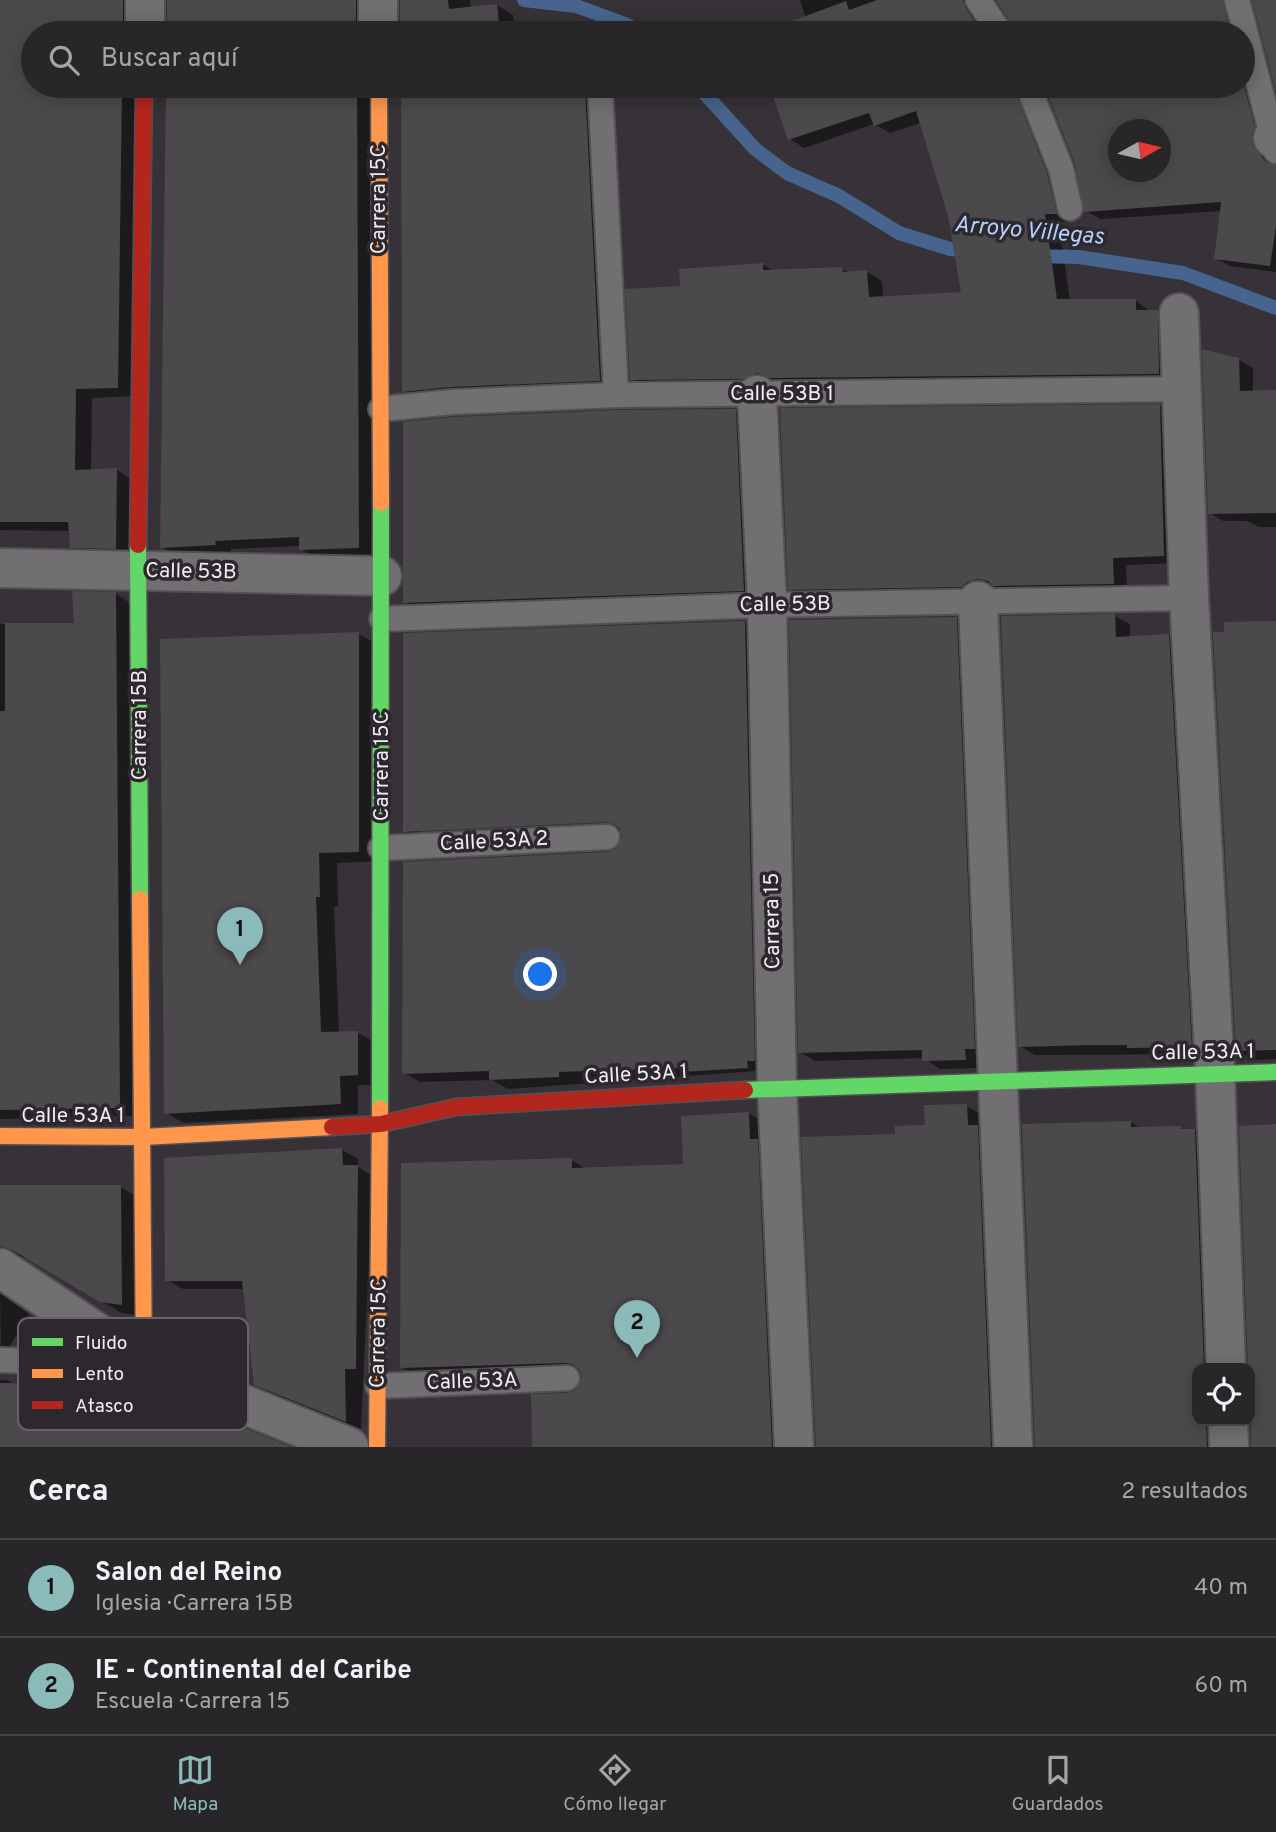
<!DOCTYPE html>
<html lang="es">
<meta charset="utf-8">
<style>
body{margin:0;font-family:Overpass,sans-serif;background:#343235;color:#f1f3f6}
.controls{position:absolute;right:21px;bottom:21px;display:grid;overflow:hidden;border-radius:14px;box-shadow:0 4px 18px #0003}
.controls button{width:63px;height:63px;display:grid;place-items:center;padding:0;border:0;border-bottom:2px solid #444346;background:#282629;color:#f1f3f6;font:35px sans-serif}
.compass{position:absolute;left:1108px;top:119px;width:63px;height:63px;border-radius:50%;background:#282629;box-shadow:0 4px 18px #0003;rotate:82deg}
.you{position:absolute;left:541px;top:975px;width:24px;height:24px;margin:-18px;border:5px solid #fff;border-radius:50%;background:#1a73e8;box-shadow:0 0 0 10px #1a73e833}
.badge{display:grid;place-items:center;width:46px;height:46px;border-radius:50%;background:#8bbbb9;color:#111;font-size:23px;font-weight:700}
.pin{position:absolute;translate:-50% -58px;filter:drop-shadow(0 2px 4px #0008)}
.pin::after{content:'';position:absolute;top:37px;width:24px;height:21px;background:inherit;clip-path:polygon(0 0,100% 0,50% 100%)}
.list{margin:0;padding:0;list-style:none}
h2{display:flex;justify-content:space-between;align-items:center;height:91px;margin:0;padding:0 28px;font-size:30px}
h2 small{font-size:23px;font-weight:400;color:#a5a5a8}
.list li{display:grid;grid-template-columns:46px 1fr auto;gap:21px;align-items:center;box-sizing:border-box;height:98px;padding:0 28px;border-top:2px solid #444346}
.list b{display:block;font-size:26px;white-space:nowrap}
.list p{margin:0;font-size:23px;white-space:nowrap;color:#a5a5a8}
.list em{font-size:23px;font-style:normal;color:#a5a5a8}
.icon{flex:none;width:38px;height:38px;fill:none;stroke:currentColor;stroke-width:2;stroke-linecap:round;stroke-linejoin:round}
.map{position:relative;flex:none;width:1276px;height:1447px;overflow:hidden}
.search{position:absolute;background:#282629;box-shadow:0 4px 18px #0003;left:21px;right:21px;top:21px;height:77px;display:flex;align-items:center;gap:18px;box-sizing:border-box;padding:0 24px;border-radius:38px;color:#a5a5a8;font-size:26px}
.sheet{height:287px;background:#282629}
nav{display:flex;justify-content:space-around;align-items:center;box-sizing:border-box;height:98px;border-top:2px solid #444346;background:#282629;font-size:19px;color:#a5a5a8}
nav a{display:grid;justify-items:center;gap:4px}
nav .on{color:#8bbbb9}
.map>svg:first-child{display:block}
.shadow{fill:#0007;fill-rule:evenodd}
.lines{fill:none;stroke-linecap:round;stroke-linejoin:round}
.stream{stroke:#46648e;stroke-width:14}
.building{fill:#4c494d;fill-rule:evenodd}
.lane-casing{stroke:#545155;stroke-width:28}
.street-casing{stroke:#545155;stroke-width:42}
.fast-casing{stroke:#545155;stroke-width:19}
.slow-casing{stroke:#545155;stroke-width:19}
.jam-casing{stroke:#545155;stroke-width:19}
.lane{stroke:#726f72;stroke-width:24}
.street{stroke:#726f72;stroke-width:38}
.fast{stroke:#63d668;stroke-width:16}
.slow{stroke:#ff974d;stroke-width:16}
.jam{stroke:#b3261e;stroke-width:16}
.labels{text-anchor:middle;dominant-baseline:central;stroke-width:7;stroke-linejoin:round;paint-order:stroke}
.street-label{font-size:21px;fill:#f0ecf0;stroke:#2d282e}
.water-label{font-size:23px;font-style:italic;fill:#b3d1fc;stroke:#2d282e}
.key{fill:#2d282e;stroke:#686368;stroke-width:2}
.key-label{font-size:19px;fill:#f0ecf0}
</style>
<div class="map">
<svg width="1276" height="1447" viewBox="0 0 1276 1447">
<rect width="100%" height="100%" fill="#363237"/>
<g class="shadow">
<path d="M0,0H142L139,33H33V86H141L134,396L92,398L91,471L117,470L133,480L132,557L88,556L71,547L70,531L0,530Z"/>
<path d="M169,0H375L372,33H169Z"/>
<path d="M402,0H470L471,9L497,5L513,15L515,33H402Z"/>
<path d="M800,0H981L990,33H790L787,25L806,18Z"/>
<path d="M998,0H1240L1242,33H1016L1014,24Z"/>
<path d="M1243,35L1267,156L1276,166V272L1230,266L1215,258L1222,211L1101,219L1086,211L1077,163L1046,86H1243ZM1118,130H1160V172H1118Z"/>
<path d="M168,86H376L375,556L317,559L301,549V546L231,549V553L178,556L162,547Z"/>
<path d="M403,86H600L616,389L420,400L404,391Z"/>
<path d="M781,86H1033L1071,221L1059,222L1070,301H1136L1151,312L1158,311L1172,320L1174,382L787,386L773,381L759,386L647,388L632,379L682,287L762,264L774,271L842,269L850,273L867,272L882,281L883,298L963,294L950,215L920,123L890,133L874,124L804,148L790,139L772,89Z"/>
<path d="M1239,360L1253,368V393L1276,392V527H1259L1247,521H1223L1210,513Z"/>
<path d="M1160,406L1174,414L1178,563L1126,565L1127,591L1009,593L993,586L981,589L804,597L790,589Z"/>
<path d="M735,410L751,419L759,599L420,611L405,602Z"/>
<path d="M116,594L132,604L136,1116L0,1119V624L76,625Z"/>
<path d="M1115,616L1130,624V638L1169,636L1184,645L1206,1054L1035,1055L1020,1046Z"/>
<path d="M956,618L972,627L981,1068L940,1069L924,1058L815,1061L800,1052Z"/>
<path d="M745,622L762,632L771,1070L508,1089L492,1080L420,1082L404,1073L608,854L617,850L624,837L622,831L421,841L404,831ZM615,820V823L419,833V830Z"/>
<path d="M1276,623V1059L1253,1060L1237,1050Z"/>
<path d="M359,634L377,644V861L337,863L338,906L334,907L339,1034L358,1033L376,1043V1085H358V1114L184,1123L166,1113Z"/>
<path d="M966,1106L984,1116L1007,1447H817L897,1135L927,1127Z"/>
<path d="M748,1113L766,1123L788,1447H534L582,1385V1372L419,1377L401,1367L571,1160L587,1169L684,1166Z"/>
<path d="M1130,1122L1142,1129L1181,1128L1186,1131L1195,1130L1212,1140L1221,1368H1197V1421H1226L1223,1447H1036Z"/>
<path d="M1276,1126V1447H1252L1241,1128Z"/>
<path d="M342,1150L358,1159V1167L373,1176L361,1429L272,1393L256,1384L244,1289H183L167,1280Z"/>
<path d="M0,1185L120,1187L141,1199L142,1316L122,1313L24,1257L12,1259L0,1274Z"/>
<path d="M0,1287L9,1300L29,1314L1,1361Z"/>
<path d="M0,1380H7L16,1385L130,1386L144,1394V1405L288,1447H0Z"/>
</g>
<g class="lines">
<g class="stream">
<path d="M524,0L576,6L625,24L642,33"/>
<path d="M698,86L755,149L787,173L839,196L899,233L950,249L972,251"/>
<path d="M1034,256L1079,257L1183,273L1276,308"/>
</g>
</g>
<g class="building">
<path d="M0,0H123V33H33V86H122L118,388L76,389L75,470L117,468L116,549L70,548L68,522H0Z"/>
<rect x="167" y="0" width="189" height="33"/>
<path d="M400,0H448L449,9L497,4L500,33H400Z"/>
<path d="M877,0H963L966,8L982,33H788L784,24L846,1L849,10Z"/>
<path d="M996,0H1223L1230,33H1015L1012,25Z"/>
<path d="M1252,0H1276V92Z"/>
<path d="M1243,82L1255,127L1252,134L1253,146L1266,162L1276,165V226L1270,266L1214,259L1221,202L1084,212L1075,164L1044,86H1243ZM1118,130H1160V172H1118Z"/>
<path d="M166,86H357L359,548L299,550V537L215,541L216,545L160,548Z"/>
<path d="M401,86H585L600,381L451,387L402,392Z"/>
<path d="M776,86H1013L1047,173L1057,214H1045L1057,299H1136V310H1158L1159,374L770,378L757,373L743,379L630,380L625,289L680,286L679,269L763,263V270L842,267L843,272L867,270L869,297L961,292L948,216L916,111L874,126L869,113L788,140L770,88Z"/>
<path d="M1202,349L1239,358L1240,391L1276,390V513L1208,514Z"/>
<path d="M1160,404L1164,556L1113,558L1114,584L993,586L988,581L978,579L967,582L962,587L788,590L780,408Z"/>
<path d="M736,409L744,591L403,603V422L453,417L616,410Z"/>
<path d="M72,591L116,592L120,1108L0,1110V711H5V623H74Z"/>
<path d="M1115,614L1116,637L1169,634L1192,1047L1127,1048V1045H1093L1018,1047L1001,616Z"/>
<path d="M957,617L975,1049H965L966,1060L922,1061V1050L798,1053L789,620Z"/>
<path d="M745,621L755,1061H747L748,1068L680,1072V1068L559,1072V1077L489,1080V1071L402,1074L403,862L608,852L616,849L622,837L619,828L613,824L606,822L403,832V633Z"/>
<path d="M1276,621V1050L1236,1051L1213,632H1224V622Z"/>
<path d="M359,632V852L319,853L320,897H316L321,1032L358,1031V1075L340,1076L341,1104L164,1114L160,639Z"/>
<path d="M967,1104L968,1125H978L991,1447H816L801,1137L895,1134V1126L925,1125L924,1105Z"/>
<path d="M749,1112L750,1139H758L772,1447H532L531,1394L568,1393L576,1390L582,1378L580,1371L574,1365L566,1363L400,1368L401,1163L572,1158V1168L683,1164L681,1116Z"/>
<path d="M1131,1121V1127L1181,1126V1129H1195L1204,1368H1197V1421H1206L1207,1447H1035L1022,1124Z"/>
<path d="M1276,1124V1447H1251L1250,1368H1248L1239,1126Z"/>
<path d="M342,1148L343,1165H358L356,1369H345L346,1422L254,1385L242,1281H165L164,1158Z"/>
<path d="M0,1185H121L122,1305L100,1302L12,1250L0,1246Z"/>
<path d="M0,1383L130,1385V1404L183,1403L291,1447H0Z"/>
</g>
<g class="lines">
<g class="lane-casing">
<g id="lane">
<path d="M978,0L1000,33"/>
<path d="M1237,0L1276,151"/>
<path d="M600,86L616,395"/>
<path d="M1028,86L1061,169L1070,208"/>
<path d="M381,409L452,402L616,395L1183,389"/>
<path d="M382,619L767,605L1189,598"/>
<path d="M381,848L607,837"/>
<path d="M0,1360L139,1364"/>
<path d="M378,1386L567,1378"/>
</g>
</g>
<g class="street-casing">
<g id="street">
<path d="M378,0V33"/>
<path d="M145,33V0"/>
<path d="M1273,138L1276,137"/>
<path d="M1179,313L1189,598L1215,1073L1226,1368"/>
<path d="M757,395L767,605L777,1088L794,1447"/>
<path d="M0,568L382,576"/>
<path d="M978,601L1013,1447"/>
<path d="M0,1268L144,1364L349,1447"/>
<path d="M1228,1421L1229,1447"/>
</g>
</g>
<g class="fast-casing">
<g id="fast">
<path d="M138,545L140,899"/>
<path d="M745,1090L1276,1072"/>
<path d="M380,1108L381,503"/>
</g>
</g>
<g class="slow-casing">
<g id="slow">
<path d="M379,86L381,503"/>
<path d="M140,899L144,1364"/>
<path d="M0,1136L143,1137L332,1127"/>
<path d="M377,1447L380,1108"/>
</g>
</g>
<g class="jam-casing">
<g id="jam">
<path d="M138,545L144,86"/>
<path d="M332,1127L381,1124L456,1107L745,1090"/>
</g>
</g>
<use href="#lane" class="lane"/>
<use href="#street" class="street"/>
<use href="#fast" class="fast"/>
<use href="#slow" class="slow"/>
<use href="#jam" class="jam"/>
</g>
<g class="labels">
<g class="street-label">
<text transform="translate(379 199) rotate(-90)">Carrera 15C</text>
<text x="782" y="394">Calle 53B 1</text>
<text transform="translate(191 572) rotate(1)">Calle 53B</text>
<text transform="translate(785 605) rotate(-1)">Calle 53B</text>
<text transform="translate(140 725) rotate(-90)">Carrera 15B</text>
<text transform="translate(382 766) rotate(-90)">Carrera 15C</text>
<text transform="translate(494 842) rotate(-3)">Calle 53A 2</text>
<text transform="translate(773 921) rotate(-91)">Carrera 15</text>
<text transform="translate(1203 1053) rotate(-1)">Calle 53A 1</text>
<text transform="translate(636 1075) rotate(-3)">Calle 53A 1</text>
<text x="73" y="1116">Calle 53A 1</text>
<text transform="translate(379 1333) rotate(-89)">Carrera 15C</text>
<text transform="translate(472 1382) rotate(-2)">Calle 53A</text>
</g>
<g class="water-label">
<text transform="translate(1029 232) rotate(5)">Arroyo Villegas</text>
</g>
</g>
<rect x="18" y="1318" width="230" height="112" rx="10" class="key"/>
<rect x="32" y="1338" width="31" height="8" fill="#63d668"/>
<rect x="32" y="1369" width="31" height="9" fill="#ff974d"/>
<rect x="32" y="1401" width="31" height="8" fill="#b3261e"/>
<g class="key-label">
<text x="75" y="1349">Fluido</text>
<text x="75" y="1380">Lento</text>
<text x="75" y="1412">Atasco</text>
</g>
</svg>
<div class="controls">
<button><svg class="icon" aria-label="locate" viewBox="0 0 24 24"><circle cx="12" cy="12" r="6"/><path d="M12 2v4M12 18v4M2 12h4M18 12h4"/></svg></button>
</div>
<svg class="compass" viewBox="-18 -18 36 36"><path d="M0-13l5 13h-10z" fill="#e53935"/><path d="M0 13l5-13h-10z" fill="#a5a5a8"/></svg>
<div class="you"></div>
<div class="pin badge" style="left:240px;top:965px">1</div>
<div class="pin badge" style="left:637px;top:1358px">2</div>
<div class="search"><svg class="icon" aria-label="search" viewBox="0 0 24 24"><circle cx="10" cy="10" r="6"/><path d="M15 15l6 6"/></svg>Buscar aquí</div>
</div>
<section class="sheet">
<h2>Cerca<small>2 resultados</small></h2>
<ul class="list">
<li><span class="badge">1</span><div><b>Salon del Reino</b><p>Iglesia · Carrera 15B</p></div><em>40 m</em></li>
<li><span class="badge">2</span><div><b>IE - Continental del Caribe</b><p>Escuela · Carrera 15</p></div><em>60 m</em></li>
</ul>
</section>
<nav>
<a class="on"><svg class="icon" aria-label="map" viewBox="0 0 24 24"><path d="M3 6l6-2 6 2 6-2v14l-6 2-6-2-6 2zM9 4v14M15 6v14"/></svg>Mapa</a>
<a><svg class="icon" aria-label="directions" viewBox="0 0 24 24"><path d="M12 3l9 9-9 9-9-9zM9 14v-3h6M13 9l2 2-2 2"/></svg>Cómo llegar</a>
<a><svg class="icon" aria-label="saved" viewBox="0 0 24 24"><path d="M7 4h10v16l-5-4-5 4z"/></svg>Guardados</a>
</nav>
